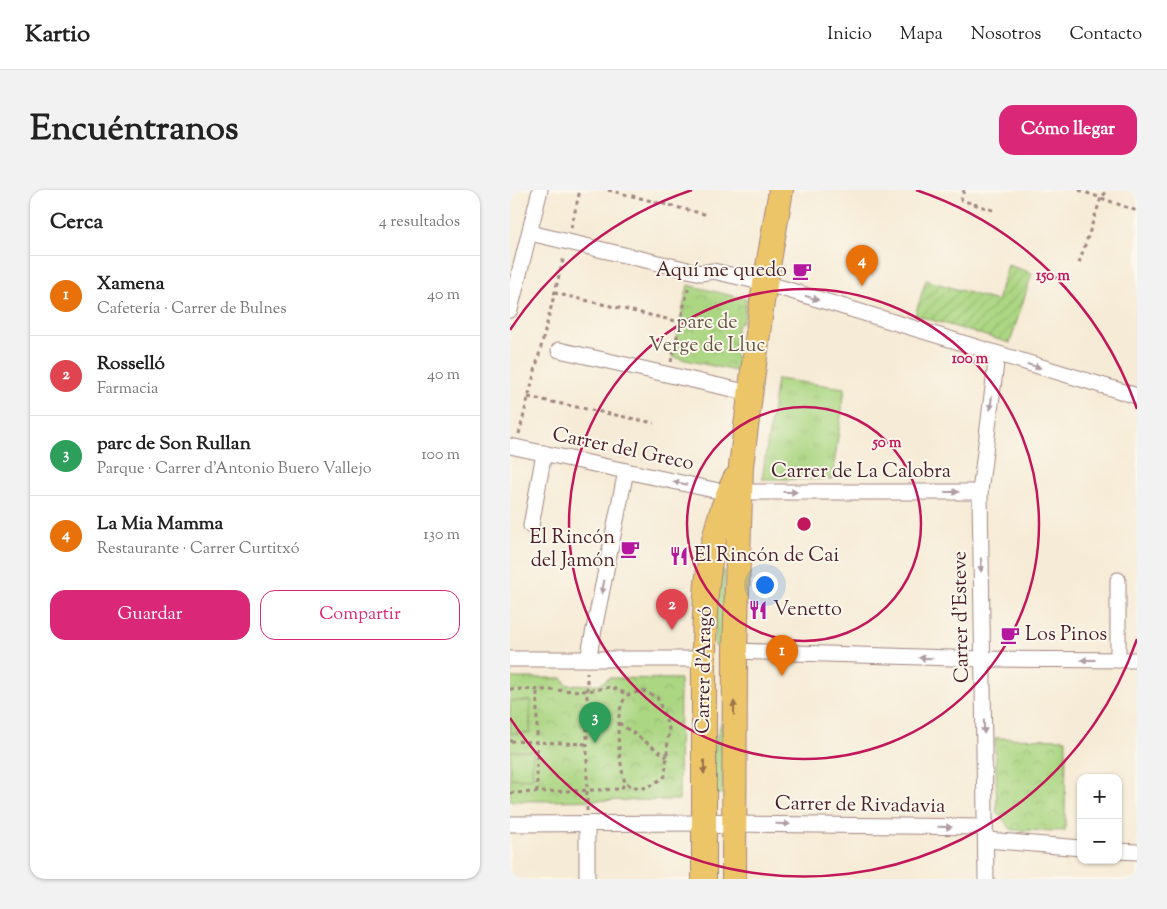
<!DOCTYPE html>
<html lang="es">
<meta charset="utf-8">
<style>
body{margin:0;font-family:"Sorts Mill Goudy",serif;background:#f2f2f2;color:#222}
.controls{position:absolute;right:15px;bottom:15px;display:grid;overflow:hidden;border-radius:10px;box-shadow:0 1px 4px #0004}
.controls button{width:45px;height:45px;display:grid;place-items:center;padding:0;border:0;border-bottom:1px solid #e0e0e0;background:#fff;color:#222;font:25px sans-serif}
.you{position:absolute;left:254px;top:394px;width:18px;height:18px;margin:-12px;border:4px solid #fff;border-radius:50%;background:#1a73e8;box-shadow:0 0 0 8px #1a73e833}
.badge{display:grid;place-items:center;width:32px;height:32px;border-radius:50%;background:#db2777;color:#fff;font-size:16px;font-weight:700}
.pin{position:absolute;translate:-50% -41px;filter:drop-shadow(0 1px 2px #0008)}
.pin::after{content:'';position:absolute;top:26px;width:18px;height:15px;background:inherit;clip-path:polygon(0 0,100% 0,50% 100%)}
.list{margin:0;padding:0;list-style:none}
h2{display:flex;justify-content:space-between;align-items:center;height:65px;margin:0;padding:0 20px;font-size:21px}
h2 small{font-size:16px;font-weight:400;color:#767676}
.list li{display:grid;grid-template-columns:32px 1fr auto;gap:15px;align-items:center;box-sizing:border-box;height:80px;padding:0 20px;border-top:1px solid #e0e0e0}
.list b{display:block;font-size:19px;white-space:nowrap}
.list p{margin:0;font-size:16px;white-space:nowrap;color:#767676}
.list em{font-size:16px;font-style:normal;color:#767676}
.actions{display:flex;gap:10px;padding:15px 20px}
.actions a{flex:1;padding:11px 0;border:1px solid #db2777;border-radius:15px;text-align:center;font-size:18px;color:#db2777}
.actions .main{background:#db2777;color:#fff}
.map{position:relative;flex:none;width:627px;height:689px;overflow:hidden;border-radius:15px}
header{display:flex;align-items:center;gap:30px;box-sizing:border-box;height:70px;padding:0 25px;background:#fff;border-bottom:1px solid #e0e0e0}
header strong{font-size:24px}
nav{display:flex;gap:28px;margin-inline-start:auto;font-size:18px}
.intro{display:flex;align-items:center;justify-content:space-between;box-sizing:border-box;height:120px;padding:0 30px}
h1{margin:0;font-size:35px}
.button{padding:12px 22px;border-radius:15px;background:#db2777;color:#fff;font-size:18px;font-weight:700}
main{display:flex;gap:30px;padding:0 30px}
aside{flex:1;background:#fff;border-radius:15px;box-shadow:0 1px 4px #0004}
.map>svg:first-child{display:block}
.grass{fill:url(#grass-tufts);stroke:#7a7a56}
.park{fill:url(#park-crowns);stroke:#7a7a56}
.garden{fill:url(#garden-furrows);stroke:#7a7a56}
.pitch{fill:#abd682;stroke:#7a7a56}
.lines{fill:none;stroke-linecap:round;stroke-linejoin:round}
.minor-casing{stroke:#a08580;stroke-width:17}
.tertiary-casing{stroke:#a08580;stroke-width:21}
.primary-casing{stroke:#a08580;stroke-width:26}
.path{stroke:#a08580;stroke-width:3;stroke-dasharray:4 4;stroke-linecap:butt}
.minor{stroke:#fff;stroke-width:15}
.tertiary{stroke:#fff;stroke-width:19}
.primary{stroke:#edc569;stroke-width:24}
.oneway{fill:#ae9aa0}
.oneway2{fill:#9c724a}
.ring{fill:none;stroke:#c2185b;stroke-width:2.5}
.labels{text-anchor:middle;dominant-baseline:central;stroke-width:4;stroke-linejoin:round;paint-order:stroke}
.poi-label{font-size:20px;fill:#4a1f2b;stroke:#fbf7ec;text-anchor:start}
.park-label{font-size:20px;fill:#675645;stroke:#fbf7ec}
.street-label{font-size:20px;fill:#4a1f2b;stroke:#fbf7ec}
.centre{fill:#c2185b;stroke:#fbf7ec;stroke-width:2.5}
.ring-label{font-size:15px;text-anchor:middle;font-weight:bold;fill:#c2185b;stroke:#fbf7ec;stroke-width:4;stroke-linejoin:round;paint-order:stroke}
</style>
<header>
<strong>Kartio</strong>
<nav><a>Inicio</a><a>Mapa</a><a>Nosotros</a><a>Contacto</a></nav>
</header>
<div class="intro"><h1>Encuéntranos</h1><a class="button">Cómo llegar</a></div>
<main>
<aside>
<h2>Cerca<small>4 resultados</small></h2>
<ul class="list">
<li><span class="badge" style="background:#e8710a">1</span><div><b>Xamena</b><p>Cafetería · Carrer de Bulnes</p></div><em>40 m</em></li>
<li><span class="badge" style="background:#e0444e">2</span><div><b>Rosselló</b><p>Farmacia</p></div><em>40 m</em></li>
<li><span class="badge" style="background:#2e9e5b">3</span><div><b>parc de Son Rullan</b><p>Parque · Carrer d'Antonio Buero Vallejo</p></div><em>100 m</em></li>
<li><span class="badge" style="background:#e8710a">4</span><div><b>La Mia Mamma</b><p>Restaurante · Carrer Curtitxó</p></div><em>130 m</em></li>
</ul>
<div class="actions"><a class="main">Guardar</a><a>Compartir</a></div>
</aside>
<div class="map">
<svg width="627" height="689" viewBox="0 0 627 689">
<defs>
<pattern id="grass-tufts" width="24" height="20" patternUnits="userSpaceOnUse" patternTransform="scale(1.25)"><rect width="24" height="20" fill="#abd682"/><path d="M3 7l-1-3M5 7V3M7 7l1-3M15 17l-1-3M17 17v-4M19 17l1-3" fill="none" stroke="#95b770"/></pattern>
<pattern id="park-crowns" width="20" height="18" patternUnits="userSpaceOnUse" patternTransform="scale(1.25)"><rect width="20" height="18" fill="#abd682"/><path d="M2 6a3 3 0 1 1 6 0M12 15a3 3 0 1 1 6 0" fill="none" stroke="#95b770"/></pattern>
<pattern id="garden-furrows" width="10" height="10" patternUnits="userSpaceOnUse" patternTransform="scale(1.25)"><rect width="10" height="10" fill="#abd682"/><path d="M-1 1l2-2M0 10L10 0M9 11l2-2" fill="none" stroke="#95b770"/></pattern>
</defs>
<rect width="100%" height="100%" fill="#fbf7ec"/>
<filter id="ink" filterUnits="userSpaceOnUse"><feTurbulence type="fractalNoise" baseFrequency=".02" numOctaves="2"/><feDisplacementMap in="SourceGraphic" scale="10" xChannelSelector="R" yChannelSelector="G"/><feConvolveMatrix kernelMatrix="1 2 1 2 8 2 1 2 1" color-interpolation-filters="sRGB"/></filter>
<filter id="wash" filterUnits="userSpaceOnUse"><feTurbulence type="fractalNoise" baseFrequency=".0096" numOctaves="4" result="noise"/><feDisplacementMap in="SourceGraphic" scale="20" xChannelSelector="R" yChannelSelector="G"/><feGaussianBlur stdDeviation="1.12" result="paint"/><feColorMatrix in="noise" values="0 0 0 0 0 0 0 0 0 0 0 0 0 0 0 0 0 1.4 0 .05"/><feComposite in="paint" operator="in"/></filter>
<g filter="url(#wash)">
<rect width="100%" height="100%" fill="#f6ebd6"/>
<g class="grass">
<path d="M267,189L335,198L322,289H252Z"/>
<path d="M211,379L215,382L212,453L208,457L205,456L206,380Z"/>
<path d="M212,530L213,604H204L203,559Z"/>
</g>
<g class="park">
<path d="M178,95L236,109L234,129L227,137L224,163L228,170L226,181L162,167Z"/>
<path d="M0,488H52L57,495L90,494L99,488L170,489L169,610L0,611Z"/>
<path d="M485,548L556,549L555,641L502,640L487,623Z"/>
</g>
<path class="garden" d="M498,75L522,83L500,153L405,125L416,90L487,111Z"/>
<g class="pitch">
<rect x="0" y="511" width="20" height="32"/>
<path d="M0,561H23L22,589L0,588Z"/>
</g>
</g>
<g filter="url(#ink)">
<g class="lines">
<g class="minor-casing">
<g id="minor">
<path d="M20,43L191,83L203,81L255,93L627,206"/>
<path d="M0,120L30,0"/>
<path d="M49,160L240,203"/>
<path d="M0,256L218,303"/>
<path d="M231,302H470"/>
<path d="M21,336L34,263"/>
<path d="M608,390V470"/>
<path d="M225,461L473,469L627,470"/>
<path d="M0,469H194"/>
<path d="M78,469L116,281"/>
<path d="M0,634L194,633"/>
<path d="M77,634V689"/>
<path d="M224,634L475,637"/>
<path d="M477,650L571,658"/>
<path d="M608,661L627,662"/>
<path d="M476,689L470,302L487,165"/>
</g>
</g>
<g class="tertiary-casing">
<path id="tertiary" d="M194,633L224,634"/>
</g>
<g class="primary-casing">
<g id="primary">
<path d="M194,689C194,632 194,574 194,517C194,440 190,360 225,289"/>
<path d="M224,689L225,461L231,276L252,112L271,0"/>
</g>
</g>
<g class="path">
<path d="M98,0L198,25"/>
<path d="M454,0L451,10L486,21"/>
<path d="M569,0L627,21"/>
<path d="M61,38L70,0"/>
<path d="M569,73L591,8L598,0"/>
<path d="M44,103L170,132"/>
<path d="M161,172L179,95"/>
<path d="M18,207L144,233"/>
<path d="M9,244L54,66"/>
<path d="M0,499L77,501L101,497L119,505"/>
<path d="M109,533L157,567"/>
<path d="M0,551L78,554"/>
<path d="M27,602V499"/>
<path d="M0,603L111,599L115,593C135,602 138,598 155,586L159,538L147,507L133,501C129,502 122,503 118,505C101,519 110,575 115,593"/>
<path d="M77,621V482"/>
</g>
<use href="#minor" class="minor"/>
<use href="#tertiary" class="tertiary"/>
<use href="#primary" class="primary"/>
</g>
<defs><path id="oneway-solid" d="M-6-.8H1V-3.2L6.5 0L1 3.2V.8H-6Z" transform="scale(1.25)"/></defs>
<g class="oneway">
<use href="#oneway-solid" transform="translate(302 108) rotate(17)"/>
<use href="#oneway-solid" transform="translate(524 176) rotate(16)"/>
<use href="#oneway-solid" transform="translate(481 213) rotate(97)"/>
<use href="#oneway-solid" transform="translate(170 293) rotate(-167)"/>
<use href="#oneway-solid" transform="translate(280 302)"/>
<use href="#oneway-solid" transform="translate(442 302)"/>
<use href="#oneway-solid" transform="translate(471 375) rotate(89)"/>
<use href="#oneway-solid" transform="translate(93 397) rotate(101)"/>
<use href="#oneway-solid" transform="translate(416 468) rotate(-178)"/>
<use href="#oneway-solid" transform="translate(578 470) rotate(-180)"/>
<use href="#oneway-solid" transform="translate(474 537) rotate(89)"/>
<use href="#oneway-solid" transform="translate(273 634) rotate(1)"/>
<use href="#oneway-solid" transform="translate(435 637) rotate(1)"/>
</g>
<g class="oneway2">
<use href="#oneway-solid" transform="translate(224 518) rotate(-90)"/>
<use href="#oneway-solid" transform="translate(194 577) rotate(90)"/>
</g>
</g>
<g class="ring">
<circle cx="294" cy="334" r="117"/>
<circle cx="294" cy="334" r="235"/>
<path d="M627 449A352 352 0 0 1 0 528M0 140A352 352 0 0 1 182 0M406 0A352 352 0 0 1 627 219"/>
</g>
<defs>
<g id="cafe-bare" transform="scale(1.5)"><path d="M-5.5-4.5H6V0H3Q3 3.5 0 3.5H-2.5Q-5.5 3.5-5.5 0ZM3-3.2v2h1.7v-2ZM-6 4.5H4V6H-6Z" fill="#b5179e" stroke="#fbf7ec" stroke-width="2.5" paint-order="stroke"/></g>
<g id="restaurant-bare" transform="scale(1.5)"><path d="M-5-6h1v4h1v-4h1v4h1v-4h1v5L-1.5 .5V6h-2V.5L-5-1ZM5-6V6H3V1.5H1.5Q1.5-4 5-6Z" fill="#b5179e" stroke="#fbf7ec" stroke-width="2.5" paint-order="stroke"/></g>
</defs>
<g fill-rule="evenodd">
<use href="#cafe-bare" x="292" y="81"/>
<use href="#cafe-bare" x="120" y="359"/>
<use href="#restaurant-bare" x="169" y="366"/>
<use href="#restaurant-bare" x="248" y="420"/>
<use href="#cafe-bare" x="500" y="445"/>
</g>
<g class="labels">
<g class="poi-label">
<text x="277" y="81" text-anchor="end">Aquí me quedo</text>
<text x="105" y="348" text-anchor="end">El Rincón<tspan x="105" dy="23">del Jamón</tspan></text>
<text x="184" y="366">El Rincón de Cai</text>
<text x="263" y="420">Venetto</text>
<text x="515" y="445">Los Pinos</text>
</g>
<g class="park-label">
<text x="197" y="133">parc de<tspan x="197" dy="23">Verge de Lluc</tspan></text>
</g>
<g class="street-label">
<text transform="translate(113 260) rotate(12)">Carrer del Greco</text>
<text x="351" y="282">Carrer de La Calobra</text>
<text transform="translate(452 427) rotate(-91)">Carrer d'Esteve</text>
<text transform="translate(195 480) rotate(-89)">Carrer d'Aragó</text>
<text transform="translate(350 616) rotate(1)">Carrer de Rivadavia</text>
</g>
</g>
<circle cx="294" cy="334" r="8" class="centre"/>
<g class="ring-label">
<text x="543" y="90">150 m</text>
<text x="460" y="173">100 m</text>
<text x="377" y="257">50 m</text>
</g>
</svg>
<div class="controls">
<button>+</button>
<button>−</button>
</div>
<div class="you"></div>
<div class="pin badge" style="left:272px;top:486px;background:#e8710a">1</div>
<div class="pin badge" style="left:162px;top:440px;background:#e0444e">2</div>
<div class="pin badge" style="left:85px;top:553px;background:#2e9e5b">3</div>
<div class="pin badge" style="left:352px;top:96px;background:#e8710a">4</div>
</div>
</main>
